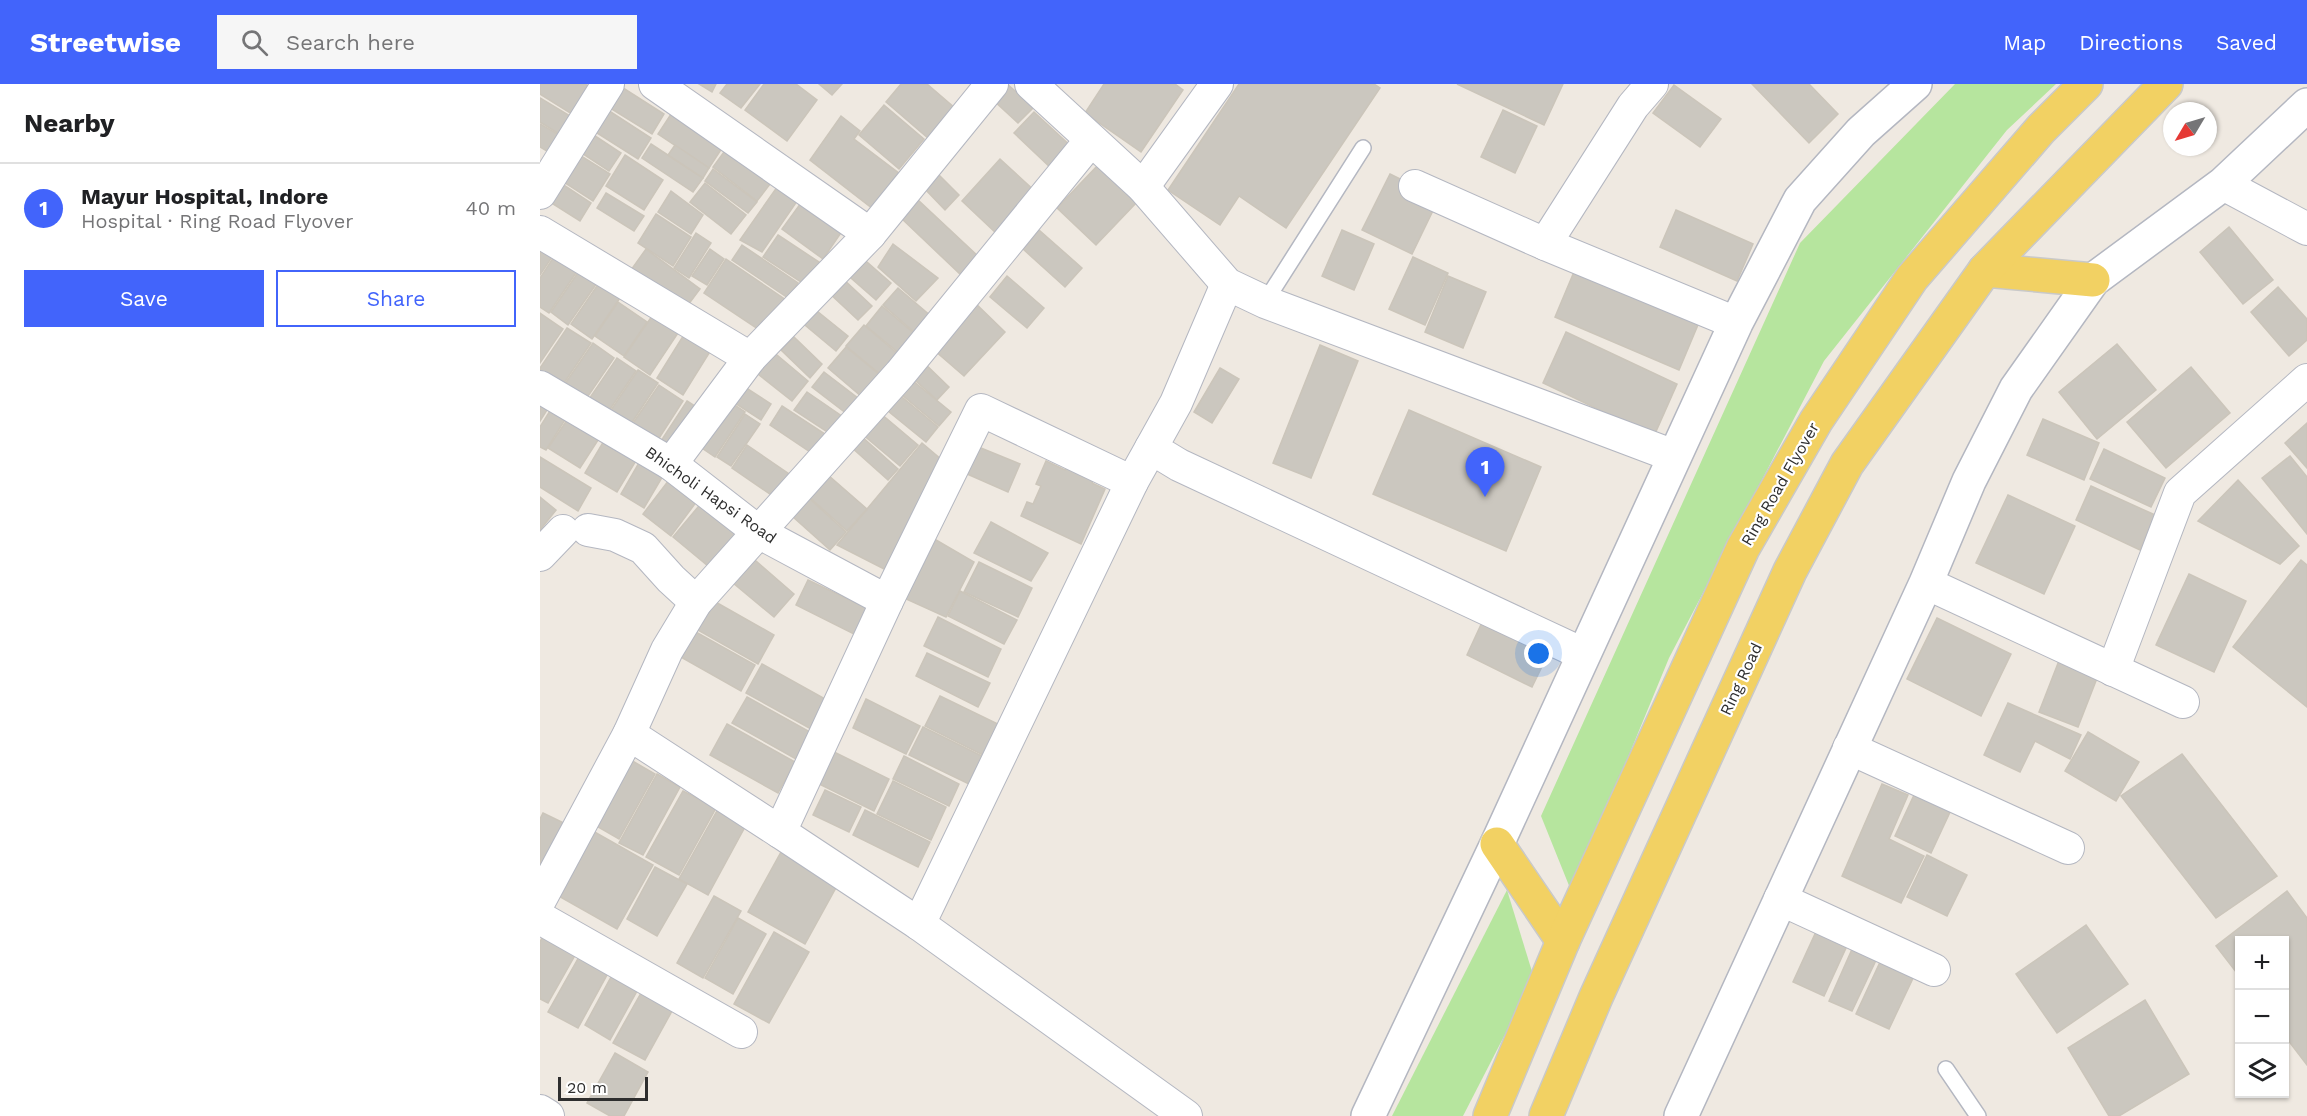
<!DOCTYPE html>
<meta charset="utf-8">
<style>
body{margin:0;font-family:"Work Sans",sans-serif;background:#f6f6f6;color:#202124}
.controls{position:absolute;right:18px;bottom:18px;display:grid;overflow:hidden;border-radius:0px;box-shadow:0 2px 4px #0004}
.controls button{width:54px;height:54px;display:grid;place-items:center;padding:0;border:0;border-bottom:2px solid #e0e0e0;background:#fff;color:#202124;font:30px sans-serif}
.compass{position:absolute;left:1623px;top:18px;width:54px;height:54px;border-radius:50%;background:#fff;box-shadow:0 2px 4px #0004;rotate:232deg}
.scale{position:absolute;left:18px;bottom:15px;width:90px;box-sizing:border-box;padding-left:6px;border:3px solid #2e2e2e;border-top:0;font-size:16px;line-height:21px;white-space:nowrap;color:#2e2e2e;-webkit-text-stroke:4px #fff;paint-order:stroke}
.you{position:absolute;left:999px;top:570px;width:21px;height:21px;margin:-15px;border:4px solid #fff;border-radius:50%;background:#1a73e8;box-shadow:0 0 0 9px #1a73e833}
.badge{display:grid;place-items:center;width:39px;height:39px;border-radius:50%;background:#4264fb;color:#fff;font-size:20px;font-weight:700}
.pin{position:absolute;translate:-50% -50px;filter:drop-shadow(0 2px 3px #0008)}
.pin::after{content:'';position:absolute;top:32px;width:21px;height:18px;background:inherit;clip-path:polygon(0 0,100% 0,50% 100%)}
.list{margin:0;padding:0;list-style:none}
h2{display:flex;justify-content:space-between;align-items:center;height:78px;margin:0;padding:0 24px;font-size:26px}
h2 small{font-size:20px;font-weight:400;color:#757577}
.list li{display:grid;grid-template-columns:39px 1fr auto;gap:18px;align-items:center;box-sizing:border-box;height:90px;padding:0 24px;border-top:2px solid #e0e0e0}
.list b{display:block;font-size:22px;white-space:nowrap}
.list p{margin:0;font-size:20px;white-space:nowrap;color:#757577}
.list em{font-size:20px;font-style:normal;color:#757577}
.actions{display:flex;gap:12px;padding:18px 24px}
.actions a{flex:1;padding:14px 0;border:2px solid #4264fb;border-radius:0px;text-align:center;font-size:21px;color:#4264fb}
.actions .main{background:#4264fb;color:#fff}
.icon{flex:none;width:33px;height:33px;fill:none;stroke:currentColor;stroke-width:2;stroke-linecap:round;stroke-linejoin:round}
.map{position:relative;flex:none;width:1767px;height:1032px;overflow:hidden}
header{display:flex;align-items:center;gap:36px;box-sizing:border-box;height:84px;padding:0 30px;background:#4264fb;color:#fff}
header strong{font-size:28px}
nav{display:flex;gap:33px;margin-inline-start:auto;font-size:21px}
.search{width:420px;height:54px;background:#f6f6f6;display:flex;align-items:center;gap:15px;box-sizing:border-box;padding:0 21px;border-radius:0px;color:#757577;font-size:22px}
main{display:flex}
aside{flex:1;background:#fff}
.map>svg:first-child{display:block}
.green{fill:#b6e59e}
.building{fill:#cbc7bf;stroke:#cbc5ba;stroke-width:1.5}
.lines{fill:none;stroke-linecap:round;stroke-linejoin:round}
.lane-casing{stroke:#b4b7c1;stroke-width:18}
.street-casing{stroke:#b4b7c1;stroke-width:34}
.secondary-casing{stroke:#b4b7c1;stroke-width:36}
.primary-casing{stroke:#c9c9c9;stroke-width:36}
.lane{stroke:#fff;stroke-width:15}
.street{stroke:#fff;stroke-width:32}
.secondary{stroke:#fff;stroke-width:33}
.primary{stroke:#f2d163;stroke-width:33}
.labels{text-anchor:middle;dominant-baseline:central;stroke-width:4.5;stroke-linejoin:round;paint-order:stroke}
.street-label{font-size:16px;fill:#2e2e2e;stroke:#fff}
</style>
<header>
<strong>Streetwise</strong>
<div class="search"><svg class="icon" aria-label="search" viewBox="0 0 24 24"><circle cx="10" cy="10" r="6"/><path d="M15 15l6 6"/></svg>Search here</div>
<nav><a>Map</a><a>Directions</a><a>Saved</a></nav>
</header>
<main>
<aside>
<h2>Nearby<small></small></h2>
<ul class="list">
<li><span class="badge">1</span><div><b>Mayur Hospital, Indore</b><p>Hospital · Ring Road Flyover</p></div><em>40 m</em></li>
</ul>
<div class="actions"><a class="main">Save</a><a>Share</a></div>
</aside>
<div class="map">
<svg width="1767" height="1032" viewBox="0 0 1767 1032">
<rect width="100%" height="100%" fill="#efe9e1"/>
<g class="green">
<path d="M1415,0H1516L1467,46L1284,277L1129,574L1032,809L1001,732L1260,159Z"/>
<path d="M967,806L994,894L923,1032H852Z"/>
</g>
<g class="building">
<path d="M0,0H45L52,4L35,32L0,10Z"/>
<path d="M77,0L124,30L112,50L62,19Z"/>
<path d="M159,0H176L172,8Z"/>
<path d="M187,0H220L201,24L180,9Z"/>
<path d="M224,0H256L277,16L247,57L205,26Z"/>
<path d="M279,0H302L292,11Z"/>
<path d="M361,0H387L415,24L389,55L346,18Z"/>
<path d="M467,0L494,23L478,39L452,15Z"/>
<path d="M564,0H635L643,6L601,68L545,29Z"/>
<path d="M699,0H834L840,4L746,144L699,112L680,141L628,106Z"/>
<path d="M917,0H1023L1004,41Z"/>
<path d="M1212,0H1269L1298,30L1269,59Z"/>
<path d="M1134,1L1181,35L1160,63L1113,29Z"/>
<path d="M0,14L35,35L24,53L0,38Z"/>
<path d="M60,21L111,54L98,75L46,42Z"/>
<path d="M344,21L384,55L359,85L319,51Z"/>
<path d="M135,24L186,58L169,84L118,50Z"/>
<path d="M963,26L997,42L975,89L941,73Z"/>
<path d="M494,28L534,65L514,87L474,49Z"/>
<path d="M301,32L320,47L314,55L360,90L333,125L270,76Z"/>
<path d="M0,40L26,55L15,72L0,63Z"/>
<path d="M46,46L81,69L69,87L34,64Z"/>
<path d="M192,57L237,91L217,117L173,83Z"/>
<path d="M111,60L163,94L153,108L102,74Z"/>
<path d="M135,61L169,84L163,94L128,71Z"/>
<path d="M33,67L70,90L53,117L16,93Z"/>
<path d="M85,71L123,96L104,126L66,102Z"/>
<path d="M460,75L497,109L458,151L422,117Z"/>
<path d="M558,81L597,118L556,161L517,124Z"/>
<path d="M173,85L217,118L208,129L165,97Z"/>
<path d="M397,89L419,111L405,126L383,103Z"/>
<path d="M850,90L899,114L872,170L822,146Z"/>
<path d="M13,94L51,119L40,137L2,113Z"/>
<path d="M242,96L262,110L222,168L200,156Z"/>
<path d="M165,99L206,131L191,150L150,118Z"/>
<path d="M131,107L163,131L151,150L118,128Z"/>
<path d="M66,109L104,132L94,147L57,124Z"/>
<path d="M266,112L307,140L283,175L242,145Z"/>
<path d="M377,115L440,174L422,192L360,133Z"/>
<path d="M1136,126L1213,160L1197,197L1120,163Z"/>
<path d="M116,130L151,153L133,182L98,159Z"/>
<path d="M1689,143L1733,196L1703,220L1660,168Z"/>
<path d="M499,146L542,184L525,203L483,165Z"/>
<path d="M802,146L834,160L814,206L782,192Z"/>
<path d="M156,149L171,159L149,194L134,184Z"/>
<path d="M238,151L282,180L267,202L223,173Z"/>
<path d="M353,160L398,194L376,217L338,183Z"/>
<path d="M202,161L258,199L248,214L192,176Z"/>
<path d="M0,165L12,173L0,191Z"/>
<path d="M106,165L160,205L145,225L91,186Z"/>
<path d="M170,165L184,175L167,201L152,192Z"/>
<path d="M17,168L40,183L9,229L0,223V194Z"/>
<path d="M319,171L351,199L336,216L304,188Z"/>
<path d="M873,173L908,189L885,241L849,225Z"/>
<path d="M186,175L246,216L224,249L164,209Z"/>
<path d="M1039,176L1163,229L1139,286L1015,233Z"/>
<path d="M39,187L57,199L28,241L11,228Z"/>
<path d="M467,192L504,224L487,244L450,213Z"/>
<path d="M908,192L946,208L923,264L885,248Z"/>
<path d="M301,193L332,222L318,236L288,208Z"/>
<path d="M61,196L82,211L52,255L31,240Z"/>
<path d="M1738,203L1767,235V256L1749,272L1711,228Z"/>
<path d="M358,204L398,238L383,256L343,221Z"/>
<path d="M429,213L465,248L424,292L387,260Z"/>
<path d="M78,218L107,238L84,272L55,252Z"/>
<path d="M342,222L382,256L366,275L326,242Z"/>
<path d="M272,223L308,252L296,267L260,237Z"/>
<path d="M0,229L23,245L0,279Z"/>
<path d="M112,232L138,249L110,291L84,273Z"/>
<path d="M324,241L365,276L347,296L306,262Z"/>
<path d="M27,244L51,259L22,302L0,286V284Z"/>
<path d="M1026,248L1137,300L1114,352L1003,299Z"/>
<path d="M145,249L171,266L143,311L117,294Z"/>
<path d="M254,253L282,280L270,294L241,266Z"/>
<path d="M53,259L74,274L44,318L22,304Z"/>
<path d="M1577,260L1616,306L1557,355L1519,308Z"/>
<path d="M780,261L818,277L771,394L733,379Z"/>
<path d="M306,263L347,297L329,319L288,284Z"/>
<path d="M231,266L268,297L252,317L214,287Z"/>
<path d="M77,274L96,287L66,331L47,318Z"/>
<path d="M379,274L409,303L397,316L368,290Z"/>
<path d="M1651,283L1690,329L1626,384L1587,338Z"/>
<path d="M680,284L699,295L672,339L654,328Z"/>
<path d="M98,286L118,299L89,343L69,329Z"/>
<path d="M284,288L323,318L311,333L272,303Z"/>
<path d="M367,292L411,328L399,342L356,306Z"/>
<path d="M197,298L231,320L221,336L187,314Z"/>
<path d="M119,301L143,317L116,359L91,342Z"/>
<path d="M267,308L309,337L298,355L254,326Z"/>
<path d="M356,308L398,343L386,358L343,323Z"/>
<path d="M0,310L12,318L0,337Z"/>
<path d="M186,315L205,328L175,373L156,360Z"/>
<path d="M147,317L161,326L133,369L119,360Z"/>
<path d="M13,322L28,331L6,366L0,363V343Z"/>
<path d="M242,322L291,354L279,374L230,341Z"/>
<path d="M869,326L1001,383L966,467L833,410Z"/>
<path d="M340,329L378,361L360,382L322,350Z"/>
<path d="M205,330L220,340L191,382L177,373Z"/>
<path d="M29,333L60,353L40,384L8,364Z"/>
<path d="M1503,335L1559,359L1544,396L1487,371Z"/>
<path d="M1767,339V384L1745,359Z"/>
<path d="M320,351L358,385L348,396L311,363Z"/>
<path d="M65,355L97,375L77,408L45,389Z"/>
<path d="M382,359L409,382L348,487L297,461Z"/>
<path d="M207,361L255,394L240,417L192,384Z"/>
<path d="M436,362L480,380L468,408L425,389Z"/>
<path d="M1564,365L1625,394L1611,423L1550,395Z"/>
<path d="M1750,372L1767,393V450L1722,394Z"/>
<path d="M0,373L51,404L38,427L0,403Z"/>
<path d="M100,377L124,390L104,424L81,410Z"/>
<path d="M506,377L525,386L527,382L554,394L552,399L565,405L541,460L481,432L487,418L493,420L501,402L496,400Z"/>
<path d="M288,391L327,425L307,447L269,413Z"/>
<path d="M132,392L160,413L131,452L103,430Z"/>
<path d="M1698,396L1759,462L1740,480L1658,437Z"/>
<path d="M1551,402L1615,431L1600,466L1536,436Z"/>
<path d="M1468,411L1535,442L1504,510L1436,479Z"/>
<path d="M0,413L16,426L0,446Z"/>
<path d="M269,414L306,448L290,466L253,433Z"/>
<path d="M163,417L204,451L174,487L133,453Z"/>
<path d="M451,438L508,469L491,497L434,469Z"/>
<path d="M384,449L434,478L406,533L355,510Z"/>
<path d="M208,470L254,510L234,533L187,494Z"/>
<path d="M1761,476L1767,481V623L1693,563Z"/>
<path d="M439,478L492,504L478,533L424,508Z"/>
<path d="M1649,490L1706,517L1674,588L1616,561Z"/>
<path d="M268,496L333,527L320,553L256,521Z"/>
<path d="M420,507L477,536L464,560L408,532Z"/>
<path d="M172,516L234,551L218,580L156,545Z"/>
<path d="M398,533L461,565L448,593L384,562Z"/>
<path d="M944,534L1010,566L992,603L927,571Z"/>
<path d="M1397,534L1471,570L1441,632L1367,595Z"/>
<path d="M154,547L215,581L201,607L139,572Z"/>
<path d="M387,569L450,599L438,623L376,592Z"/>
<path d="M1522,569L1561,584L1538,643L1499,628Z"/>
<path d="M222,580L287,616L271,645L206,609Z"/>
<path d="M400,612L460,641L445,672L385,642Z"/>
<path d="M207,613L270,648L256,675L192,639Z"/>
<path d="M326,615L380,642L366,670L313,644Z"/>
<path d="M1468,619L1541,651L1530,675L1495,657L1480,688L1444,671Z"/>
<path d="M187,640L255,678L238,709L170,671Z"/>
<path d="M383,643L442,672L429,700L369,671Z"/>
<path d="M1548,648L1599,678L1576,717L1525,687Z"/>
<path d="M294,668L349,695L334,727L279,700Z"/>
<path d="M1642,670L1737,792L1676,834L1581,712Z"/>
<path d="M364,672L419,700L409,722L353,695Z"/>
<path d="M89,675L115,690L79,755L53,740Z"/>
<path d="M117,690L140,703L103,771L79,759Z"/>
<path d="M1381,696L1417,713L1391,769L1355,752Z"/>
<path d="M353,697L406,723L391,756L337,730Z"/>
<path d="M1342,700L1368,711L1349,755L1384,772L1361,819L1302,792Z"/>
<path d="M285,706L321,723L309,748L273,731Z"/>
<path d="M143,707L176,724L139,791L106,773Z"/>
<path d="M178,725L206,741L168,811L139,795Z"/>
<path d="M325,726L390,758L378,783L313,751Z"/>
<path d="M3,729L26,740L0,794V735Z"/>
<path d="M51,746L113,781L77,845L15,810Z"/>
<path d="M241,768L298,800L265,860L208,828Z"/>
<path d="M1387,771L1427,791L1407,832L1367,813Z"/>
<path d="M115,783L147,800L117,852L87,835Z"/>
<path d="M1747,807L1767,834V981L1744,951V856H1700V893L1676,862Z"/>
<path d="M174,812L201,827L163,894L137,879Z"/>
<path d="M198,834L226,850L193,910L165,894Z"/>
<path d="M1280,839L1311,853L1284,912L1253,898Z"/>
<path d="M1546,841L1588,900L1517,949L1476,890Z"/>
<path d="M5,848L38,866L8,919L0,915V858Z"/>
<path d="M234,848L269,868L229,939L194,920Z"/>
<path d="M1313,863L1337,874L1312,927L1289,917Z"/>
<path d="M44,864L73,880L38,944L8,928Z"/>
<path d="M1341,876L1374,892L1349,945L1316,930Z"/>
<path d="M71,893L97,907L70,956L45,941Z"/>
<path d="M101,909L132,927L105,976L73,959Z"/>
<path d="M1605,916L1649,990L1579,1032H1569L1528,964Z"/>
<path d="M75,969L108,988L84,1032H70L47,1019Z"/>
</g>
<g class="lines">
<g class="lane-casing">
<g id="lane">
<path d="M725,218L823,64"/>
<path d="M1406,985L1438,1032"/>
</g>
</g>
<g class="street-casing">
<g id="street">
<path d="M491,0L603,103L687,200L725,218L1134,372"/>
<path d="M1683,100L1767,145"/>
<path d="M875,102L1005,160L1196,239"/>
<path d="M603,103L677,0"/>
<path d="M0,109L68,0"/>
<path d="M0,148L210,274L330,150L115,0"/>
<path d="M330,150L452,0"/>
<path d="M1005,160L1093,22L1112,0"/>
<path d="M687,200L636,319L611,364L639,381L1043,570"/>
<path d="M0,303L131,380L220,449L347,517L441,326L592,398L611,364"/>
<path d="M131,380L210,274"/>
<path d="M48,446L75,451L103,464L131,495L156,518"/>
<path d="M0,471L23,447"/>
<path d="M1386,499L1643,618"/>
<path d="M1573,586L1640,409L1767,296"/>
<path d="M89,650L240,748L347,517"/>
<path d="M1309,664L1528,764"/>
<path d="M240,748L379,840L646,1032"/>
<path d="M1240,815L1394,886"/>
<path d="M0,816L89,650L127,566L156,518L360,290L551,56"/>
<path d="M0,834L201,948"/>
<path d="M379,840L592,398"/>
<path d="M0,1027L8,1032"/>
</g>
</g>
<g class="secondary-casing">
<g id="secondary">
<path d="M828,1032L957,760L1196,239L1260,116L1321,48L1375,0"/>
<path d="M1141,1032L1386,499L1429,397L1476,305L1553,196L1683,100L1767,21"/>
</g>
</g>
<g class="primary-casing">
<g id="primary">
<path d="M1445,186L1553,196"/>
<path d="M957,760L1023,857"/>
<path d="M950,1032L1023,857L1203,464L1276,337L1372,194L1501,45L1546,0"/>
<path d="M1006,1032L1056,913L1250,487L1307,380L1445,186L1626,0"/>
</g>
</g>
<use href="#lane" class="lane"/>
<use href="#street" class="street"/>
<use href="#secondary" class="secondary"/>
<use href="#primary" class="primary"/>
</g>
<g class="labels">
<g class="street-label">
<text transform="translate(1240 400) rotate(-60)">Ring Road Flyover</text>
<text transform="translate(171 411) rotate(35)">Bhicholi Hapsi Road</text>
<text transform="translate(1201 595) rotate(-65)">Ring Road</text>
</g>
</g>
</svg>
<div class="controls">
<button>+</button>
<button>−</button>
<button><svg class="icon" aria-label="layers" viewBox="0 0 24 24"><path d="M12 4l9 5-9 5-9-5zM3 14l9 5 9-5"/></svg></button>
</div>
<svg class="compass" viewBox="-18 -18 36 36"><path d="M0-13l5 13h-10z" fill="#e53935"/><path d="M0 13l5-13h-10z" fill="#757577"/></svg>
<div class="scale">20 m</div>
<div class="you"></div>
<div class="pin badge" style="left:945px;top:413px">1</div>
</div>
</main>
